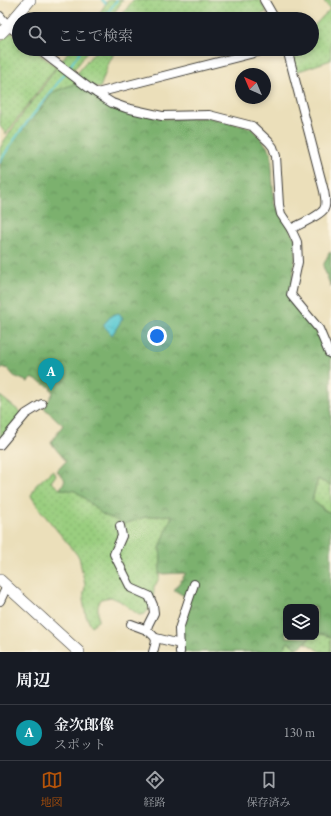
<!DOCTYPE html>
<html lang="ja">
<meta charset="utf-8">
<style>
body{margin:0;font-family:"EB Garamond","Noto Serif JP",serif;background:#242831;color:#f1f3f6}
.controls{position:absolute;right:12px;bottom:12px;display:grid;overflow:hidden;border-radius:8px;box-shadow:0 2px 6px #0003}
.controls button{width:36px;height:36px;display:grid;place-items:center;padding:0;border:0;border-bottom:1px solid #363941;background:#171b24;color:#f1f3f6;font:20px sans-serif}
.compass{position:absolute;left:235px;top:68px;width:36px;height:36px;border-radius:50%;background:#171b24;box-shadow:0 2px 6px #0003;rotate:316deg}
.you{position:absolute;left:157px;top:336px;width:14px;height:14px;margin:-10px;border:3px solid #fff;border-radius:50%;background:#1a73e8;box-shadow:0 0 0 6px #1a73e833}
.badge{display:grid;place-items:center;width:26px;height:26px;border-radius:50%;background:#b45309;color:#fff;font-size:13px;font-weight:700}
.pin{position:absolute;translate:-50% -33px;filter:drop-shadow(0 1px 2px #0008)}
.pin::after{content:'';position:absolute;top:21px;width:14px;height:12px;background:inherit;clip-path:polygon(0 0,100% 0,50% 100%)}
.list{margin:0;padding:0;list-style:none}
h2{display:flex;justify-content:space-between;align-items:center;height:52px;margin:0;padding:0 16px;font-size:17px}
h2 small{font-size:13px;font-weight:400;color:#9ea1a6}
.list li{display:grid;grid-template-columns:26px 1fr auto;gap:12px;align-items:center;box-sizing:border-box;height:56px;padding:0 16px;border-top:1px solid #363941}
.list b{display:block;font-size:15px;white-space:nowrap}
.list p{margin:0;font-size:13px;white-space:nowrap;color:#9ea1a6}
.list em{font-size:13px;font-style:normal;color:#9ea1a6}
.icon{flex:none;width:22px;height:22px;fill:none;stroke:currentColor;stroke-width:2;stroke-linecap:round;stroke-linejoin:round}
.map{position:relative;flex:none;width:331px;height:652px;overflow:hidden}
.search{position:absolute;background:#171b24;box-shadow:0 2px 6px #0003;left:12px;right:12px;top:12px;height:44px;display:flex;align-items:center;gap:10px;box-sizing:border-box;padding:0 14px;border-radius:22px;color:#9ea1a6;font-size:15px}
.sheet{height:108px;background:#171b24}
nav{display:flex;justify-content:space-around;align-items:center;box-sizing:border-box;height:56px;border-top:1px solid #363941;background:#171b24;font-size:11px;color:#9ea1a6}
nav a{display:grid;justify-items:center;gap:2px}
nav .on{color:#b45309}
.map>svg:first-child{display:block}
.grass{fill:url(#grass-dots);stroke:#5b754e}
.forest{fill:url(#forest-crowns);stroke:#4c6645}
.water{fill:url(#water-ripples);stroke:#3c7378}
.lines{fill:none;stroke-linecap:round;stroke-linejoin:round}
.stream{stroke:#5dcad3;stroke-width:2}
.minor-casing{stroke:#3b3934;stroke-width:10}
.major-casing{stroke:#3b3934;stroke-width:12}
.minor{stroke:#fff;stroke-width:8}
.major{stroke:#fff;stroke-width:11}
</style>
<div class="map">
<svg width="331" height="652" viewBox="0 0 331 652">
<defs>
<pattern id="grass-dots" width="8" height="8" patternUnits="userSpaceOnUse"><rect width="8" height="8" fill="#9ace7f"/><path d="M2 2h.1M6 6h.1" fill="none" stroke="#84b06d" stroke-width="1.8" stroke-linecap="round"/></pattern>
<pattern id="forest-crowns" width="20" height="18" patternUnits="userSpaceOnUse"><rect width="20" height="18" fill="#7bb16e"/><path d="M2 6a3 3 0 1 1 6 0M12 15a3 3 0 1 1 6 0" fill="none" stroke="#648f5a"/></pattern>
<pattern id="water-ripples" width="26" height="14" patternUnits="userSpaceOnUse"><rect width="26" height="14" fill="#5dcad3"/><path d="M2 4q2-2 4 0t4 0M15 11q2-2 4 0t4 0" fill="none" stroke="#50adb5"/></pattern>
</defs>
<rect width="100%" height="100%" fill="#fcf5e5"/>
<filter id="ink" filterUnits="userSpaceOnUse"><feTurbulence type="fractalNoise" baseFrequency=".025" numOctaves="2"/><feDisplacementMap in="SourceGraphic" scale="8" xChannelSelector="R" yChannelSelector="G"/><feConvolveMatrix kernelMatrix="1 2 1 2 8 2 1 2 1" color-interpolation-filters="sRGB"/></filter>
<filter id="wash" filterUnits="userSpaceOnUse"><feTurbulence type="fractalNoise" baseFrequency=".012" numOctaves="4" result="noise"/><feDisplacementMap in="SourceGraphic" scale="16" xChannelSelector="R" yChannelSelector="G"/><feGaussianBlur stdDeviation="0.9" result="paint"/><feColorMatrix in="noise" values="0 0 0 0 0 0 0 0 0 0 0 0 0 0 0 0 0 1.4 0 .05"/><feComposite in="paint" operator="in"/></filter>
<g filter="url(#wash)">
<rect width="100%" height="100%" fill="#ebdfba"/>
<g class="grass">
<path d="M108,0H123L110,19H96Z"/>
<path d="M133,0H260L267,12L249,19H119Z"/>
<path d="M323,0H331V60L296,72L291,49H312V28L330,9Z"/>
<path d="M11,32L19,38V49H33L56,67L6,134L0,126V42Z"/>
<path d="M70,49H89L78,65L70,73L79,82L53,92L9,151L0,168V148L4,141L24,112L40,91Z"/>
<path d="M97,49H116L108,65L100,88L95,87L76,75Z"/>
<path d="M0,396L23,414L0,440Z"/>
<path d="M53,470L56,475L51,482L60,489H69L78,492L102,514L125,523L145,517L172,515L168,530L160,548L161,559L159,578L154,588L153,605L145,614L139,615L120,601L111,597L101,599L98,606V621L91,626L86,616L83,600L85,585L79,557L41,511L31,496L36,485Z"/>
<path d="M318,479L331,486V513L326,511L312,500Z"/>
<path d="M321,634L331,637V652H321L306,643L310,637H316V635Z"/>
<path d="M288,642L297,648L294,652H281Z"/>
</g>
<g class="forest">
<path d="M79,82L107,103L164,119L208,117L252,128L260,137L271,152L274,203L284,218L297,242L291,295L331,353V486L318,479L312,500L324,510L331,513V637L321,634L316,635V607H286V637H310L305,643L298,648L288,642L281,652H180L186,597L174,590L186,573L159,574L161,559L160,548L172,515L145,517L125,524L102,514L81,495L75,491L60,489L65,480L57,471L66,461L55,448L51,442L63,425L44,408L53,393L50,387L32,378L28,382L14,376L8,369L3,367L0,370V166L6,151L22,130L40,110L53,92Z"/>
<path d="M331,252V287L323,266L329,253Z"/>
</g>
<path class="water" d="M119,313L123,318L112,335L103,325L112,315Z"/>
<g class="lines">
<g class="stream">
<path d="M102,0L105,3"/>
<path d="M103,19L117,0"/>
<path d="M68,69L82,49"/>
<path d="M0,162C18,130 44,103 65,73"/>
</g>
</g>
</g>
<g filter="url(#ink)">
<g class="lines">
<g class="minor-casing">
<g id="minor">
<path d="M264,0L275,19"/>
<path d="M0,16L8,26L19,34"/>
<path d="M38,49L89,88L104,98L112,103L126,108L162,116L209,115L252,126L269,142L273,147L276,156L279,205L281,214L291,229L297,242L298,262L291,295L319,329L329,353L331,354"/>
<path d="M287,49L324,191C325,197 327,204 324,209C320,216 298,225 291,229"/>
<path d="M97,93L269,49"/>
<path d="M0,445L26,414L42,404"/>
<path d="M120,526L122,536L114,554L131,588L149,596L153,605L154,613L148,625L147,630C158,639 157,639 153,652"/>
<path d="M0,601L7,586"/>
<path d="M131,624L147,630"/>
<path d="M156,638L180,644"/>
<path d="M180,652L179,629L194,584"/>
</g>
</g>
<g class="major-casing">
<g id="major">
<path d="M0,34L8,26L30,0"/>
<path d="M0,580L79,652"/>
</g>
</g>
<use href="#minor" class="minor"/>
<use href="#major" class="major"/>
</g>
</g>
</svg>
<div class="controls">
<button><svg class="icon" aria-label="layers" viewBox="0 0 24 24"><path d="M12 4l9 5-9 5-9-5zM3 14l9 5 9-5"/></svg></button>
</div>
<svg class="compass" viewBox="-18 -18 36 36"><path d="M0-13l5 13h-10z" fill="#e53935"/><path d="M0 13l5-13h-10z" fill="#9ea1a6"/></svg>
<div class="you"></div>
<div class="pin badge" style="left:51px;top:391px;background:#0f9aa8">A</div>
<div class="search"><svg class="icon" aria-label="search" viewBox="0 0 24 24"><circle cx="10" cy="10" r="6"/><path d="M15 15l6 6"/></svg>ここで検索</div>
</div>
<section class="sheet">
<h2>周辺<small></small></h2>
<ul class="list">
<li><span class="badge" style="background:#0f9aa8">A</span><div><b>金次郎像</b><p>スポット</p></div><em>130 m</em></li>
</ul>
</section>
<nav>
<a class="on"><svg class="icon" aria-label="map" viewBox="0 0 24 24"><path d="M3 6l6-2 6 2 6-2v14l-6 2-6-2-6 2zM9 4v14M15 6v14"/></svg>地図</a>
<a><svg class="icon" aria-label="directions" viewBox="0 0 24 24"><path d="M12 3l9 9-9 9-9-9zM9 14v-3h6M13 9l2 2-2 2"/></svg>経路</a>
<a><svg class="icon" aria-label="saved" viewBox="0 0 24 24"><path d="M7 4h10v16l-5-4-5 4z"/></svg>保存済み</a>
</nav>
